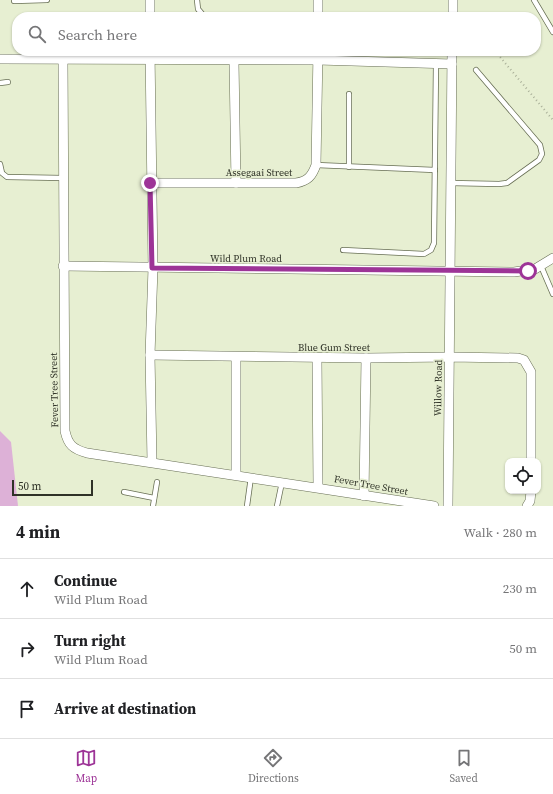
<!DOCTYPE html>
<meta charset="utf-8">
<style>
body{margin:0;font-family:"Source Serif 4",serif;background:#f2f2f2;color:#202124}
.controls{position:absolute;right:12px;bottom:12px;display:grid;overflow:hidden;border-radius:8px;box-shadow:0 1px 3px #0004}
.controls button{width:36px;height:36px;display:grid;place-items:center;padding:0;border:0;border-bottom:1px solid #e0e0e0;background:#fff;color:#202124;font:20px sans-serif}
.scale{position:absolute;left:12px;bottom:10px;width:81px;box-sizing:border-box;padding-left:4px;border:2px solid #2f3227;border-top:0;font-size:11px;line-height:14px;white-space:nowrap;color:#2f3227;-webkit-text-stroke:3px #e7efd2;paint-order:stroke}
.stop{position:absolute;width:12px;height:12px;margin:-9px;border:3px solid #9d3497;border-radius:50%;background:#fff}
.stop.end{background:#9d3497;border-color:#fff;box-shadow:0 1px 4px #0008}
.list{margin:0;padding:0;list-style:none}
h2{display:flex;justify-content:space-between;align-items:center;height:52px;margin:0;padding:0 16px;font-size:17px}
h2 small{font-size:13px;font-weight:400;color:#757577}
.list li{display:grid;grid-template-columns:26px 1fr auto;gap:12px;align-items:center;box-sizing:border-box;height:60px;padding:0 16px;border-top:1px solid #e0e0e0}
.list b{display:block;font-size:15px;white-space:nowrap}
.list p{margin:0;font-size:13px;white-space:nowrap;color:#757577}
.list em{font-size:13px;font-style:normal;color:#757577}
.icon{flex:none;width:22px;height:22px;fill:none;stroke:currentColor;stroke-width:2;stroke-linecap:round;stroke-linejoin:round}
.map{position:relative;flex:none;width:553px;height:506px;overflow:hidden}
.search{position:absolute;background:#fff;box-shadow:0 1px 3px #0004;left:12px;right:12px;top:12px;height:44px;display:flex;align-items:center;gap:10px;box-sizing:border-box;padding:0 14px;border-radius:16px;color:#757577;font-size:15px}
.sheet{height:232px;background:#fff}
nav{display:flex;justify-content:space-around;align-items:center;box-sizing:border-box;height:56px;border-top:1px solid #e0e0e0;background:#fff;font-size:11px;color:#757577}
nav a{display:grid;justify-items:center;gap:2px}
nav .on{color:#9d3497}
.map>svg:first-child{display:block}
.green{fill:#ddb1d7}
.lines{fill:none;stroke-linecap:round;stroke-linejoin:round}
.service-casing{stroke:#676e54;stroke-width:6}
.minor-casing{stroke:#676e54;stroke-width:10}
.path{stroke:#a9af98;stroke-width:2;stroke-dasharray:1 3;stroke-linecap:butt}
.service{stroke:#fff;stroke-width:4.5}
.minor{stroke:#fff;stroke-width:9}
.route{stroke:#9d3497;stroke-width:5}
.labels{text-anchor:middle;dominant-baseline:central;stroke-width:3;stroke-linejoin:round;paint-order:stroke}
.street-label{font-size:10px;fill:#2f3227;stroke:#e7efd2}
</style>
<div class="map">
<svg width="553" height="506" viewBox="0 0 553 506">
<rect width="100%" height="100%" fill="#e7efd2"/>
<path class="green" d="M0,431L11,442L18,506H0Z"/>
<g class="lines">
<g class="service-casing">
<g id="service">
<path d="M197,0L198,9L203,15L220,17"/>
<path d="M534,0L553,32"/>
<path d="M14,1L47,0"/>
<path d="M0,83L8,82"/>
<path d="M349,94V167"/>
<path d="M0,164L2,173L7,177L63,178"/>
<path d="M316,165L435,170"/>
<path d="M450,183L499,184L507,183L539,160L542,154L540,145L476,70"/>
<path d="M343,250L424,254L431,250L434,243L436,63"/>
<path d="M541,266L553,294"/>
<path d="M124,492L154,498"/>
<path d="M153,506L157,482"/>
<path d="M247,506L251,477"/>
<path d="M277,506L282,482"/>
</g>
</g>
<g class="minor-casing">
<g id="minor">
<path d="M150,0V17"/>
<path d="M318,0V17"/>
<path d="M453,17V0"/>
<path d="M150,51L153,268L150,355L152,462"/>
<path d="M0,59L318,60L452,64"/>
<path d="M63,60L65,431C68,445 73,449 87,453L434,506"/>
<path d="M234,62L236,183"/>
<path d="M151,183H296C308,181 312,176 316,165L318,51"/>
<path d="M63,266L514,272L535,269L553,258"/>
<path d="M150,355L366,358L450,357L518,358L524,360L531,372V461"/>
<path d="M317,358L318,487"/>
<path d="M236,475V357"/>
<path d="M364,496L366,358"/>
<path d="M448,506L452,51"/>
<path d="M527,506L530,501L531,491"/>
</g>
</g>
<path class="path" d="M495,51L553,120"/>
<use href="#service" class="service"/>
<use href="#minor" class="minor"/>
</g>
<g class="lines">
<path class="route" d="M150,183L152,268L528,271"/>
</g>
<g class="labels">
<g class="street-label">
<text x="259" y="172">Assegaai Street</text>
<text x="246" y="258">Wild Plum Road</text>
<text x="334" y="347">Blue Gum Street</text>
<text transform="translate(438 388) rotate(-89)">Willow Road</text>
<text transform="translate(54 390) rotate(-91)">Fever Tree Street</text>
<text transform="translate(371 485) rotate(10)">Fever Tree Street</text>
</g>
</g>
</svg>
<div class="controls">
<button><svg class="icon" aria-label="locate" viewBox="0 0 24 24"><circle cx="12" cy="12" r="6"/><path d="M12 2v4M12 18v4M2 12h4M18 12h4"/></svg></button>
</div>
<div class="scale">50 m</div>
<div class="stop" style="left:528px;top:271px"></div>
<div class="stop end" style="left:150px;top:183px"></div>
<div class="search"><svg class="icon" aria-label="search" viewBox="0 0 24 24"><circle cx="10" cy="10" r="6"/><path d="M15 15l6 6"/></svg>Search here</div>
</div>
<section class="sheet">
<h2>4 min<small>Walk · 280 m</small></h2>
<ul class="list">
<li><svg class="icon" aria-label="ahead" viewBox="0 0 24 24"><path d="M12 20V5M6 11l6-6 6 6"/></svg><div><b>Continue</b><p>Wild Plum Road</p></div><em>230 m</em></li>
<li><svg class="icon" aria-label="right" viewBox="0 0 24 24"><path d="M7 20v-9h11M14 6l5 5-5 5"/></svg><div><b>Turn right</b><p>Wild Plum Road</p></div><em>50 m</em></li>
<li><svg class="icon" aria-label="arrive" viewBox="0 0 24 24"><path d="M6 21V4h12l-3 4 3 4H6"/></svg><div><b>Arrive at destination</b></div></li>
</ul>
</section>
<nav>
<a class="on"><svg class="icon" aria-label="map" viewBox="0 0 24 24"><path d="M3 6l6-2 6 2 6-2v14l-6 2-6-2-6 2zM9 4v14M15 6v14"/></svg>Map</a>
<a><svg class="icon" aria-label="directions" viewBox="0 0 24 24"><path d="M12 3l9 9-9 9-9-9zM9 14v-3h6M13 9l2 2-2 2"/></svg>Directions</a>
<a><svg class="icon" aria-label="saved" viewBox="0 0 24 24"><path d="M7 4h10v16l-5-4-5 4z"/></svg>Saved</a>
</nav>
